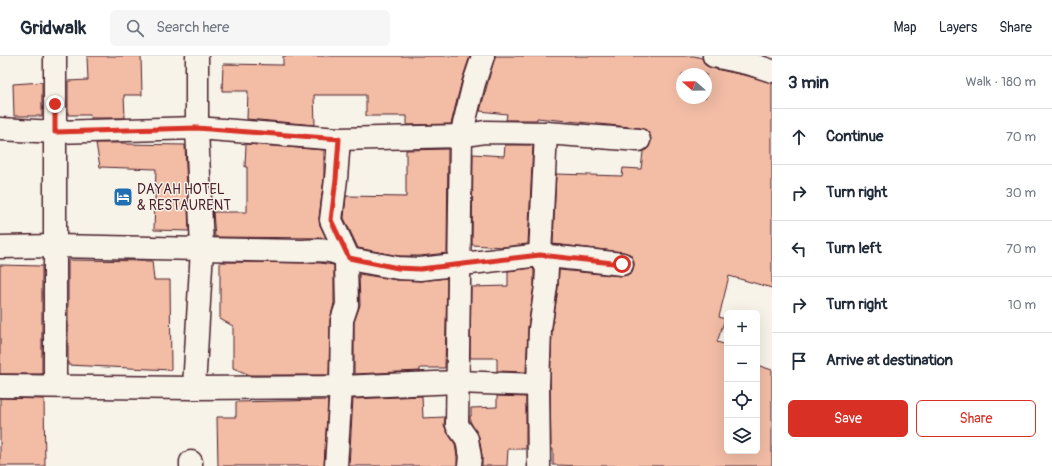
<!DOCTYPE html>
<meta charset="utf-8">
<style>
body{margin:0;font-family:Pangolin,sans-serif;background:#f6f6f7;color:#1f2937}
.controls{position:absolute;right:12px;bottom:12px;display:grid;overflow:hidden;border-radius:6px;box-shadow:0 4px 16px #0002}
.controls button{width:36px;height:36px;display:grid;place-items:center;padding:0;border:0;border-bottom:1px solid #e0e1e3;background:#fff;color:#1f2937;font:20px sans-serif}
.compass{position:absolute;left:676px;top:12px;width:36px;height:36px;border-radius:50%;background:#fff;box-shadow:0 4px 16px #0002;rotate:290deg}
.stop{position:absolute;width:12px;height:12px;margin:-9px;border:3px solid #d93025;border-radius:50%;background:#fff}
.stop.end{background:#d93025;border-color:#fff;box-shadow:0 1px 4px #0008}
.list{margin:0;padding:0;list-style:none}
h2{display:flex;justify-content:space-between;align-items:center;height:52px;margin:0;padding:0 16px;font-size:17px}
h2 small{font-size:13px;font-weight:400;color:#747a83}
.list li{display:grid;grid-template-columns:26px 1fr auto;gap:12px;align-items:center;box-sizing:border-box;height:56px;padding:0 16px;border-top:1px solid #e0e1e3}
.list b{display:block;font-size:15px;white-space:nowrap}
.list em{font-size:13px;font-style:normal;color:#747a83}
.actions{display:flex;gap:8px;padding:12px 16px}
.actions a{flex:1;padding:9px 0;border:1px solid #d93025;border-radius:6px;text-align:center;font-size:14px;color:#d93025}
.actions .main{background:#d93025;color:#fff}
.icon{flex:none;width:22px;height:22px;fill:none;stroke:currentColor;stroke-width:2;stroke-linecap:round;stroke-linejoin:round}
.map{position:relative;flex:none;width:772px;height:410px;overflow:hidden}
header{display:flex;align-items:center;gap:24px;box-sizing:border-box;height:56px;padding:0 20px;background:#fff;border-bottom:1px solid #e0e1e3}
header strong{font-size:19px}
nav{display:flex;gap:22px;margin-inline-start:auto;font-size:14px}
.search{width:280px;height:36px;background:#f6f6f7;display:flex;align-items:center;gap:10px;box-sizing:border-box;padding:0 14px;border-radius:6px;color:#747a83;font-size:15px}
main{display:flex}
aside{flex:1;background:#fff}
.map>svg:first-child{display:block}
.building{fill:#f2bca5;stroke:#4a1f2b;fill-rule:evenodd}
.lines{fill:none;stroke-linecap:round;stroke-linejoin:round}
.minor-casing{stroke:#4a1f2b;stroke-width:25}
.minor{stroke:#f7f3e8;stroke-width:22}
.route{stroke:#d93025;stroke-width:5}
.labels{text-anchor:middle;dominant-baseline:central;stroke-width:3;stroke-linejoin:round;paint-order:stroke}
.poi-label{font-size:14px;fill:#4a1f2b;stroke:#f7f3e8;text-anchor:start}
</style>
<header>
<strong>Gridwalk</strong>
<div class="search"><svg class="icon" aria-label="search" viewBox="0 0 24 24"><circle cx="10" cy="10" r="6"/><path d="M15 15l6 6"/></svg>Search here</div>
<nav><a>Map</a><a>Layers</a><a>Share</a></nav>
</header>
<main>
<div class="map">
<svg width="772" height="410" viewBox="0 0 772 410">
<rect width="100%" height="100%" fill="#f7f3e8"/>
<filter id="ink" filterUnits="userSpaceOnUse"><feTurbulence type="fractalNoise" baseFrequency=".025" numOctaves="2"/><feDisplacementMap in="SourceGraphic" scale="8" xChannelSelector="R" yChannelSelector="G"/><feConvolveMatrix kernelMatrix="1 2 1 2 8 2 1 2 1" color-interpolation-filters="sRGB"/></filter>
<g filter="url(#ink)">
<g class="building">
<path d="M87,0H141L142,39H124L125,62H91L90,59H68V25L88,24Z"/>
<path d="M283,0H470L462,24L451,68L407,69V60H366V39H314L315,69L247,63L248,35H222L223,8L283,9Z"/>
<path d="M495,0H694L702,2L705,9L711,12L748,20L772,27V232L729,220L719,261L725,263L717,286L727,289V395H757V309L772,314V410H584L553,409V393H551L550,329L552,274L558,232L559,214L621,220L627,219L632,216L634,209L633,203L630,198L623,196L553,188L556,118L622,120L623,112L641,113L643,96L649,91L651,85L650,79L646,74L640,72L537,62V64H506L507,58L480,55ZM682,18H706V42H682Z"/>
<path d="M42,26V60H14L13,28Z"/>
<path d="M96,87H126V88L185,89L189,175L154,174L156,113L100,111Z"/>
<path d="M246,88L324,94V122L319,162L320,169L326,182L215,181L213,156H247V111H245Z"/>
<path d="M505,89H533L528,188L503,191L472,189L473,98L504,100Z"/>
<path d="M448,93L447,197L420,200H399L358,192L344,162L346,140L406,141V94Z"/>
<path d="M68,204L152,205L154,224H170L171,314L68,309Z"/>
<path d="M220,206L320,207L334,209V247L330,264L329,319H250L233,312V270L220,263Z"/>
<path d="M0,209L42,210V318H0Z"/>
<path d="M533,212L534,215V229L528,272L526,316L497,315V302H470L471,231L508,230V215Z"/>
<path d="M359,218L397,224L421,225L447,222L445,312H420V315L354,318V266L360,249Z"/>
<path d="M422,340L423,362L445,361L444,369L447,376L455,388L457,401V410H349L353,343Z"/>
<path d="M497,340L526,341V393H508L507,410H482V399L479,381L470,365V360H471V352L497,351Z"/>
<path d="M0,342L44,343L45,410H0Z"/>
<path d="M328,344L324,410H218L217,361H236V346Z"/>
</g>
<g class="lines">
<g class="minor-casing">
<g id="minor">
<path d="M55,0V330"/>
<path d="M714,0L751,8L772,15"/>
<path d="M0,73L55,76L197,72L339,83L461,80L485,76L546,77L639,84"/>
<path d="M0,191L55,190L301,195C320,194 332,192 349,203L398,212L420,213L540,199L622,208"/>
<path d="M0,330L194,332L341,331L458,326L538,329"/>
<path d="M194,332L202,193L197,72V0"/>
<path d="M191,410V406"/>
<path d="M336,410L341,331L342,264L347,249L346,208L349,203L331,164L336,123L339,83"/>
<path d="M469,410L470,401L467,383L457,369L461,80L474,27L483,0"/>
<path d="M539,410L538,329L540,273L546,230L547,212L540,199L546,77"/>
</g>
</g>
<use href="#minor" class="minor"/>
</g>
</g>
<g class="lines" filter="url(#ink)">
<path class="route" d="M55,48V76L197,72L339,83L336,123L331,164L349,202L398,212L420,213L540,199L622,208"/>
</g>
<defs>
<g id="hotel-square" transform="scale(1)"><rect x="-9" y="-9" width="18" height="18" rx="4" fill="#1f6fb2" stroke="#f7f3e8"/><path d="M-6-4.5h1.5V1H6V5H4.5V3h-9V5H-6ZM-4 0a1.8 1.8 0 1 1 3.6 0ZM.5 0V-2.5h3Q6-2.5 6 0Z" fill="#fff"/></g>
</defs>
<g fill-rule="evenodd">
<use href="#hotel-square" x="123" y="141"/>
</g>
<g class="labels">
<g class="poi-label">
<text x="137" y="133">DAYAH HOTEL<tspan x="137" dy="16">&amp; RESTAURENT</tspan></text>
</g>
</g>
</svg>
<div class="controls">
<button>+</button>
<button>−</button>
<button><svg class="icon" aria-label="locate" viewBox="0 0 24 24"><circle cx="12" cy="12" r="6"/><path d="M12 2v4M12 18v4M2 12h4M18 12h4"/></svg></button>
<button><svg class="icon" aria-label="layers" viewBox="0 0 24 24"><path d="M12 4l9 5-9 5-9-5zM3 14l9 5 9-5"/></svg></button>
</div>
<svg class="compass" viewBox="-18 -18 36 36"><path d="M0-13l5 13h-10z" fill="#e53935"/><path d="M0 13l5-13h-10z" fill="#747a83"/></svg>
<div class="stop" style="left:622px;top:208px"></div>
<div class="stop end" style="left:55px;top:48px"></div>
</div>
<aside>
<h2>3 min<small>Walk · 180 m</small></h2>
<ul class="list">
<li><svg class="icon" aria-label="ahead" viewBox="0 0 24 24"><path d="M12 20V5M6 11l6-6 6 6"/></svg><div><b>Continue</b></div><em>70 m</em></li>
<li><svg class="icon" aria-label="right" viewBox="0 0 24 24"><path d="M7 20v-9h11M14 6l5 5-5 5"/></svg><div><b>Turn right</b></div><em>30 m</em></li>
<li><svg class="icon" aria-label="left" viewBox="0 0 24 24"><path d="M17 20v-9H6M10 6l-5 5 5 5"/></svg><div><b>Turn left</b></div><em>70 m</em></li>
<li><svg class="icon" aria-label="right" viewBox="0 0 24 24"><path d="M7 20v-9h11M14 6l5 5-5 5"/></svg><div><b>Turn right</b></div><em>10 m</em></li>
<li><svg class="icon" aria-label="arrive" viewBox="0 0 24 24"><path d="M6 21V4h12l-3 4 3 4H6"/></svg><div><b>Arrive at destination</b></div></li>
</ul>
<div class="actions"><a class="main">Save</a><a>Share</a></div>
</aside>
</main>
